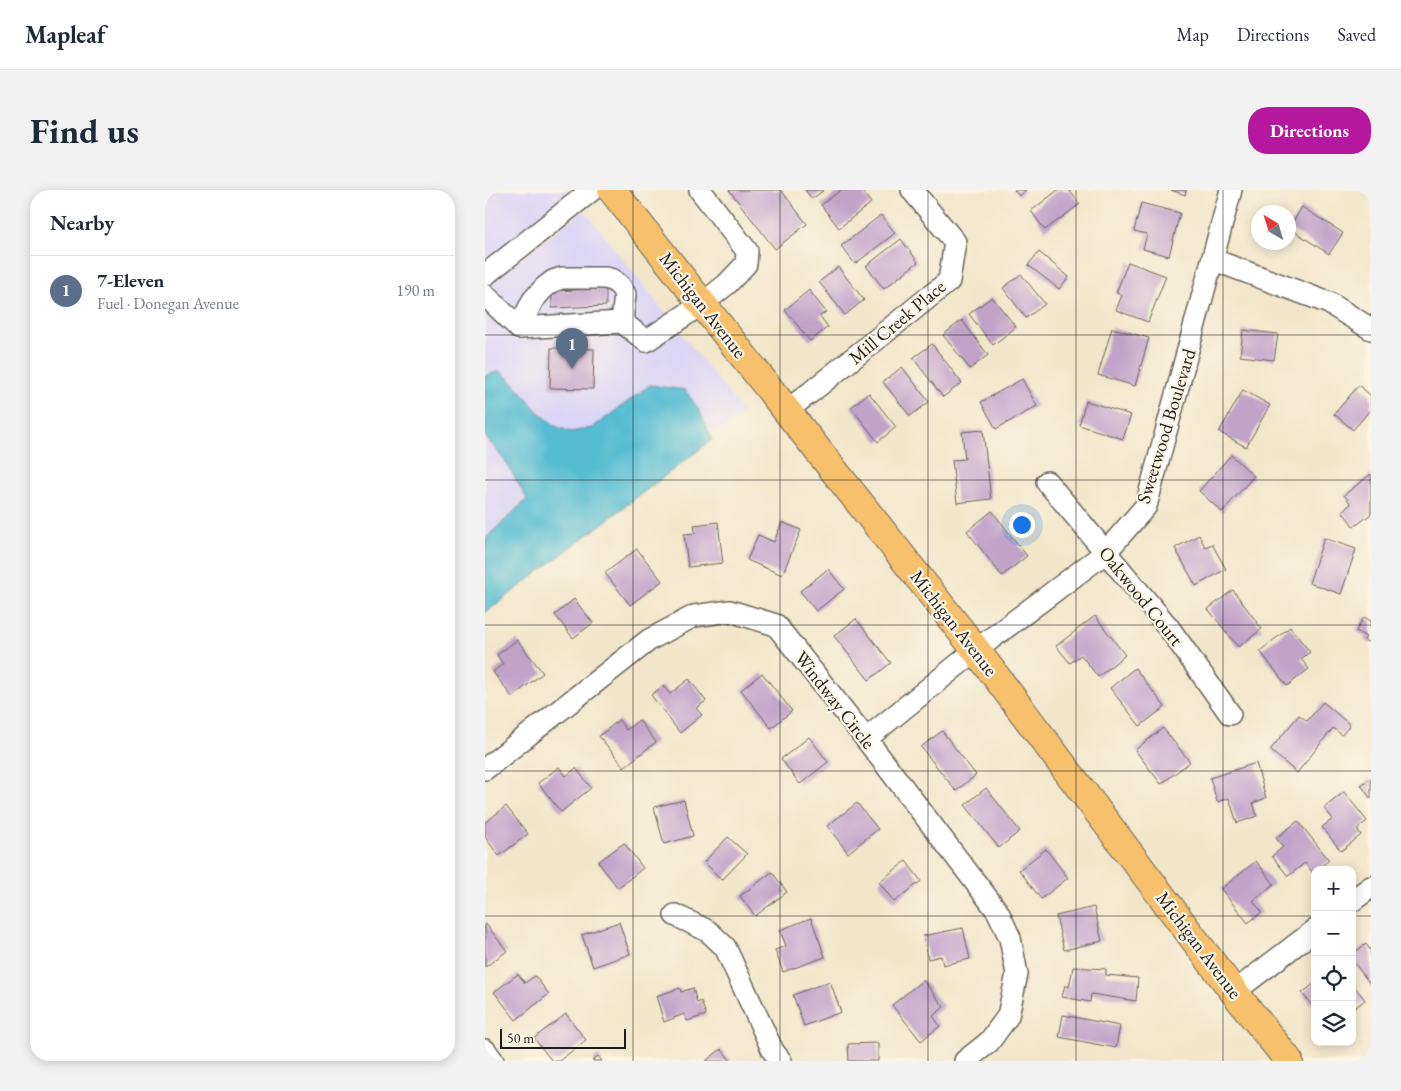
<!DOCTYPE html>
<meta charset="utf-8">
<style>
body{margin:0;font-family:"EB Garamond",serif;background:#f2f2f3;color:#1f2937}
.controls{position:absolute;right:15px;bottom:15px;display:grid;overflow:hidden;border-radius:10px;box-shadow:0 2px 12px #0003}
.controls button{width:45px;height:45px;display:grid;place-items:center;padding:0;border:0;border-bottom:1px solid #e0e1e3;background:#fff;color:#1f2937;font:25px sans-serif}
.compass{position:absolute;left:766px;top:15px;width:45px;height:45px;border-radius:50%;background:#fff;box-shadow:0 2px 12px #0003;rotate:322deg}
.scale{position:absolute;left:15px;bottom:12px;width:126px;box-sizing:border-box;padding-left:5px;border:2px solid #1c1c1c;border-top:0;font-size:14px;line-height:18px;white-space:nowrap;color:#1c1c1c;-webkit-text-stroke:4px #fcf5e5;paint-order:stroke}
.you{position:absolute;left:536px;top:334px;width:18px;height:18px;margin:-12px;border:4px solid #fff;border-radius:50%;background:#1a73e8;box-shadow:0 0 0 8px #1a73e833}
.badge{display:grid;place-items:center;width:32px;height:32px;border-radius:50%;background:#b5179e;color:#fff;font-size:16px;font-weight:700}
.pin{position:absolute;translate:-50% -41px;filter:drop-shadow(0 1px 2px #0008)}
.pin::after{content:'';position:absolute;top:26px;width:18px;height:15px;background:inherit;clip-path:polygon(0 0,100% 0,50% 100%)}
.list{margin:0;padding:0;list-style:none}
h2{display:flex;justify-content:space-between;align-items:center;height:65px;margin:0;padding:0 20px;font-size:21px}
h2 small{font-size:16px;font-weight:400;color:#747a83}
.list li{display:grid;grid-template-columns:32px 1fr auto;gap:15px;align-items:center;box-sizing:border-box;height:70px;padding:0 20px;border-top:1px solid #e0e1e3}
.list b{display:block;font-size:19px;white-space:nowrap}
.list p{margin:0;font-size:16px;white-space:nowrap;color:#747a83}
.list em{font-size:16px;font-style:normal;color:#747a83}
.icon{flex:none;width:28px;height:28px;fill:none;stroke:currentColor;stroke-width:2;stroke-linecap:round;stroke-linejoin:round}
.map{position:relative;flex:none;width:886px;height:871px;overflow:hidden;border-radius:20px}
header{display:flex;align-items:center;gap:30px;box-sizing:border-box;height:70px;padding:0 25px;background:#fff;border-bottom:1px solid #e0e1e3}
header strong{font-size:24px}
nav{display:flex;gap:28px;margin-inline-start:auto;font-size:18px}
.intro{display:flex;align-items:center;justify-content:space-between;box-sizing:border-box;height:120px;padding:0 30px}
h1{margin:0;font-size:35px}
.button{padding:12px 22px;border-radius:20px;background:#b5179e;color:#fff;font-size:18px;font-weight:700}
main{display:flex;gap:30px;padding:0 30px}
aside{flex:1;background:#fff;border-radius:20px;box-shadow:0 2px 12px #0003}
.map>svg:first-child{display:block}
.built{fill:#dbd6f7}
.water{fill:#54bcd2;stroke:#386c77}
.building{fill:#c3a2ca}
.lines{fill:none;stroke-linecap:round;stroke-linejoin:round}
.minor-casing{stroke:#676359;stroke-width:24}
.major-casing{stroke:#676359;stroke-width:30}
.minor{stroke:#fff;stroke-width:21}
.major{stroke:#f7c06c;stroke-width:28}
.grid{fill:none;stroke:#1c1c1c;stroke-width:1;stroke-opacity:0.55}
.labels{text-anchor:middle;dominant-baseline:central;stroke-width:4.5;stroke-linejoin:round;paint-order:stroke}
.street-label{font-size:19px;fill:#1c1c1c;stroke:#fcf5e5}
</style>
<header>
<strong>Mapleaf</strong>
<nav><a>Map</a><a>Directions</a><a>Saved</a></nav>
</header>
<div class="intro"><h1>Find us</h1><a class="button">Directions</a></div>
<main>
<aside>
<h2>Nearby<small></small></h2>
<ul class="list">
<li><span class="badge" style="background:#5c6f8a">1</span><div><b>7-Eleven</b><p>Fuel · Donegan Avenue</p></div><em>190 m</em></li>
</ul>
</aside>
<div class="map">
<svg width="886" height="871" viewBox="0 0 886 871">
<rect width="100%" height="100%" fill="#fcf5e5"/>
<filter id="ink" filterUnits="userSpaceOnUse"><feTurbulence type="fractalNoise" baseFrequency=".02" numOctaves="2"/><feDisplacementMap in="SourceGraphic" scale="10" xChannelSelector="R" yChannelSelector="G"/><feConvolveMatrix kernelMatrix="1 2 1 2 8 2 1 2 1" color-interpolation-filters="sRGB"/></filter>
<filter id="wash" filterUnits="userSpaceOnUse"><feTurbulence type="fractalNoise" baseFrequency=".0096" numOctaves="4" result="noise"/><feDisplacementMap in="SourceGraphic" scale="20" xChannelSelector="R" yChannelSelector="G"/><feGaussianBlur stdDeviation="1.12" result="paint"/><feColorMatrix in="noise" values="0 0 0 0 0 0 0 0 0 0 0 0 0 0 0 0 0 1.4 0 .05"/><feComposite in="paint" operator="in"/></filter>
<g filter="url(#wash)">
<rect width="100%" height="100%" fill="#f1e6c9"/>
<g class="built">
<path d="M0,0H83L87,4L0,72Z"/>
<path d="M99,20L259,223L225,246V243L165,195L107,239L86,242L72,237L52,221L33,197L0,186V97Z"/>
<path d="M0,246L21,272L42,309L0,349Z"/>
</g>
<path class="water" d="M15,181L33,197L52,221L72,237L86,242L107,238L165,195L200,200L214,220L227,250L0,423V349L42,309L21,272L0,246V186Z"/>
<g id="blocks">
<g class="building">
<path d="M244,0H296L322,34L290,59Z"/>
<path d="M320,0H339L327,9Z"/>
<path d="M356,0H376L386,13L354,38L336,15Z"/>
<path d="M529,0H541L534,6Z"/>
<path d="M573,0H584L595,14L560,40L546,21Z"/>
<path d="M686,0H701L700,5Z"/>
<path d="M656,13L695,23L684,66L658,59L662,44L649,41Z"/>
<path d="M817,17L858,43L844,64L804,38Z"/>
<path d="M396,25L410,43L370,74L356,56Z"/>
<path d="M416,49L433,72L399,99L381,76Z"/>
<path d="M554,62L584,87L574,99L543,75Z"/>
<path d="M643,72L681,86L663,132L631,120L637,105L631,103Z"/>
<path d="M353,77L379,110L360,125L334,92Z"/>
<path d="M536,84L560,114L541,128L518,98Z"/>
<path d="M121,99V116L67,118V101Z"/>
<path d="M324,100L341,122L335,126L343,137L325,151L300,120Z"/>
<path d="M507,107L531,137L508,155L484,124Z"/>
<path d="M477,130L503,165L485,179L458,145Z"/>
<path d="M627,138L664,148L650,196L613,185Z"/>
<path d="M758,140L793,144L789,170L755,166Z"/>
<path d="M447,154L477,193L458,207L428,168Z"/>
<path d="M66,158L109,159L108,199L65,198Z"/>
<path d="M417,177L444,212L425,226L398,192Z"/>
<path d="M537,189L552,216L511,239L496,212Z"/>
<path d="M874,195L886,206V219L868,240L849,224Z"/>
<path d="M758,200L785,215L761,257L734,242Z"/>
<path d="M384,203L411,237L393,252L366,217Z"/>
<path d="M601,211L646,225L638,249L594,235Z"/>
<path d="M498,240L506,309L472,313L467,270L480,269L477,242Z"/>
<path d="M746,265L769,286L737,322L714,301Z"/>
<path d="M886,284V324L869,337L857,321L866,314L859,305Z"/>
<path d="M507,321L542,366L517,386L482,341Z"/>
<path d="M233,332L238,373L203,377L199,344L210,343L209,335Z"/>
<path d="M297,332L316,340L297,385L262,370L273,345L289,352Z"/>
<path d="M714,345L720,357L727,354L741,379L711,396L690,358Z"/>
<path d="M839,348L871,359L856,404L824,393Z"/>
<path d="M152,359L177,391L145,415L120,383Z"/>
<path d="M343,379L359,399L331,421L315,401Z"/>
<path d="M748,400L777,439L753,457L723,419Z"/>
<path d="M89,409L108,433L88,448L70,425Z"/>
<path d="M610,426L640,465L613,487L596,465L585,473L571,456Z"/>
<path d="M879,427L886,431V454L879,450L881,447L871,441Z"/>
<path d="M371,429L406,473L384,490L349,446Z"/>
<path d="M805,437L825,462L816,469L824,479L802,496L775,461Z"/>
<path d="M32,450L58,483L27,507L8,482L18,474L12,465Z"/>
<path d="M650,478L680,517L655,536L625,498Z"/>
<path d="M277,483L307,521L286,538L256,500Z"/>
<path d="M204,489L221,511L211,518L217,525L195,543L166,505L178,496L185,504Z"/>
<path d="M838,512L865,535L857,545L848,538L812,583L785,560L814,525L822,531Z"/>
<path d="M134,530L141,540L154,530L171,552L139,577L114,546Z"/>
<path d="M678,538L705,572L676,594L650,560Z"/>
<path d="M457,541L491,585L471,601L436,557Z"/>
<path d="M324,547L343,572L315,594L296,569Z"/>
<path d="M771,573L781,608L768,613L772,626L752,633L744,608L732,612L725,588Z"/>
<path d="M74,577L81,586L91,578L106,598L76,622L53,593Z"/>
<path d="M886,588V609L876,595Z"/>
<path d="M501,598L535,641L514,658L480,615Z"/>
<path d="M859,602L882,631L872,639L876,645L856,661L837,637L848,629L839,618Z"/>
<path d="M199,610L208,646L179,654L169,617Z"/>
<path d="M372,613L393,639L363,663L342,636Z"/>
<path d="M21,616L43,644L14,666L0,647V633Z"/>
<path d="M813,631L844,670L832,680H830L828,683L820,673L803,686L787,666L798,657L791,648Z"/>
<path d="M243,647L262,664L237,690L219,672Z"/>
<path d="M139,653L158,678L133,698L113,672Z"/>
<path d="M561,659L583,688L556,709L534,680Z"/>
<path d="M421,671L436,691L409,712L394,692Z"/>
<path d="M771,671L789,694L768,711L777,722L763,733L736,699Z"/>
<path d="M287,682L302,702L270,726L255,706Z"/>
<path d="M609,717L617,751L579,760L571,726Z"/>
<path d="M326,728L340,767L298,782L290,760L301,756L295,740Z"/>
<path d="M134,732L145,764L108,777L97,745Z"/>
<path d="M0,733L22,761L0,777Z"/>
<path d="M478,738L485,769L458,775L456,766L443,769L438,746Z"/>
<path d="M881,754L886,761V795L867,770V764Z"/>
<path d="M588,777L621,779V785L653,788L651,811L606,804L605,812L577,807L580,795L584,797Z"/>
<path d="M33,784L40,793L50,786L64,804L31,830L9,802Z"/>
<path d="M438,790L459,817L448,826L455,836L436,851L407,815Z"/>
<path d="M345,791L356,822L319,836L308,805Z"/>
<path d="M830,793V819L817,803Z"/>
<path d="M867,793L880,810L867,820Z"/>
<path d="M195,798L196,802L208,798L212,813L216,811L221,825L202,831L199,824L179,832L171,806Z"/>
<path d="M81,824L101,850L74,871H67L49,848Z"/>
<path d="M578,825L635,836L631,858L574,847Z"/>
<path d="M393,853V871H364L363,854Z"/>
<path d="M236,859L246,871H221Z"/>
<path d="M113,866L117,871H107Z"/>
</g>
</g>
</g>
<g filter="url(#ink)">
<use href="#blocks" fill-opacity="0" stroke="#676359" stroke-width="1"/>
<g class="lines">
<g class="minor-casing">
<g id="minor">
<path d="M729,70L844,113L886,139"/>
<path d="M0,85L107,0"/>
<path d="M0,105L34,138L137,132L161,151L217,114L242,94L261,74L262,61L215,0"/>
<path d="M34,138L48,110L59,98L68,91L77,88H120L128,90L135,96L140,104L137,132"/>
<path d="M301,221L326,202L464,91L470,52L427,0"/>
<path d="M562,292L684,438L745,524"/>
<path d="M381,549L491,460L620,363L661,316L746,0"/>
<path d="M0,579L164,450L209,426L245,421L291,435L381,549L513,722L525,748L532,784L523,826L504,852L480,871"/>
<path d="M867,711L886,697"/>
<path d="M190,725L223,741L240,757L288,861L296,871"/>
<path d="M749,802L830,740"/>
<path d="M0,860L8,871"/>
</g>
</g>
<g class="major-casing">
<path id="major" d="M127,0L491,460L749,802L804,871"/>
</g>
<use href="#minor" class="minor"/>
<use href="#major" class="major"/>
</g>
</g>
<path class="grid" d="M148,0V871M295,0V871M443,0V871M591,0V871M738,0V871M0,145H886M0,290H886M0,435H886M0,581H886M0,726H830M867,726H886"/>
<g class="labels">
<g class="street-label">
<text transform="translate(218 115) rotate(52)">Michigan Avenue</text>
<text transform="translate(412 132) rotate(-40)">Mill Creek Place</text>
<text transform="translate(681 236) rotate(-73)">Sweetwood Boulevard</text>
<text transform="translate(656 406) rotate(51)">Oakwood Court</text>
<text transform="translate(469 433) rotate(52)">Michigan Avenue</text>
<text transform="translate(350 510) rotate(52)">Windway Circle</text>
<text transform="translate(714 755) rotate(53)">Michigan Avenue</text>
</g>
</g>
</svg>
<div class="controls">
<button>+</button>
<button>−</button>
<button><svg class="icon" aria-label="locate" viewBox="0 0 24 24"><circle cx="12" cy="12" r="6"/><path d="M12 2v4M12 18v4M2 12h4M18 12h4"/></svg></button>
<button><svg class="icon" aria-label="layers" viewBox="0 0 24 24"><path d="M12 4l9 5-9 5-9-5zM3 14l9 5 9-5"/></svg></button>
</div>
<svg class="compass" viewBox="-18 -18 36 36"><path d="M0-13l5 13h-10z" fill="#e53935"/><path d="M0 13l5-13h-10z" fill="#747a83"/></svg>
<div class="scale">50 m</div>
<div class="you"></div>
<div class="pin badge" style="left:87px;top:179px;background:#5c6f8a">1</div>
</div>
</main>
